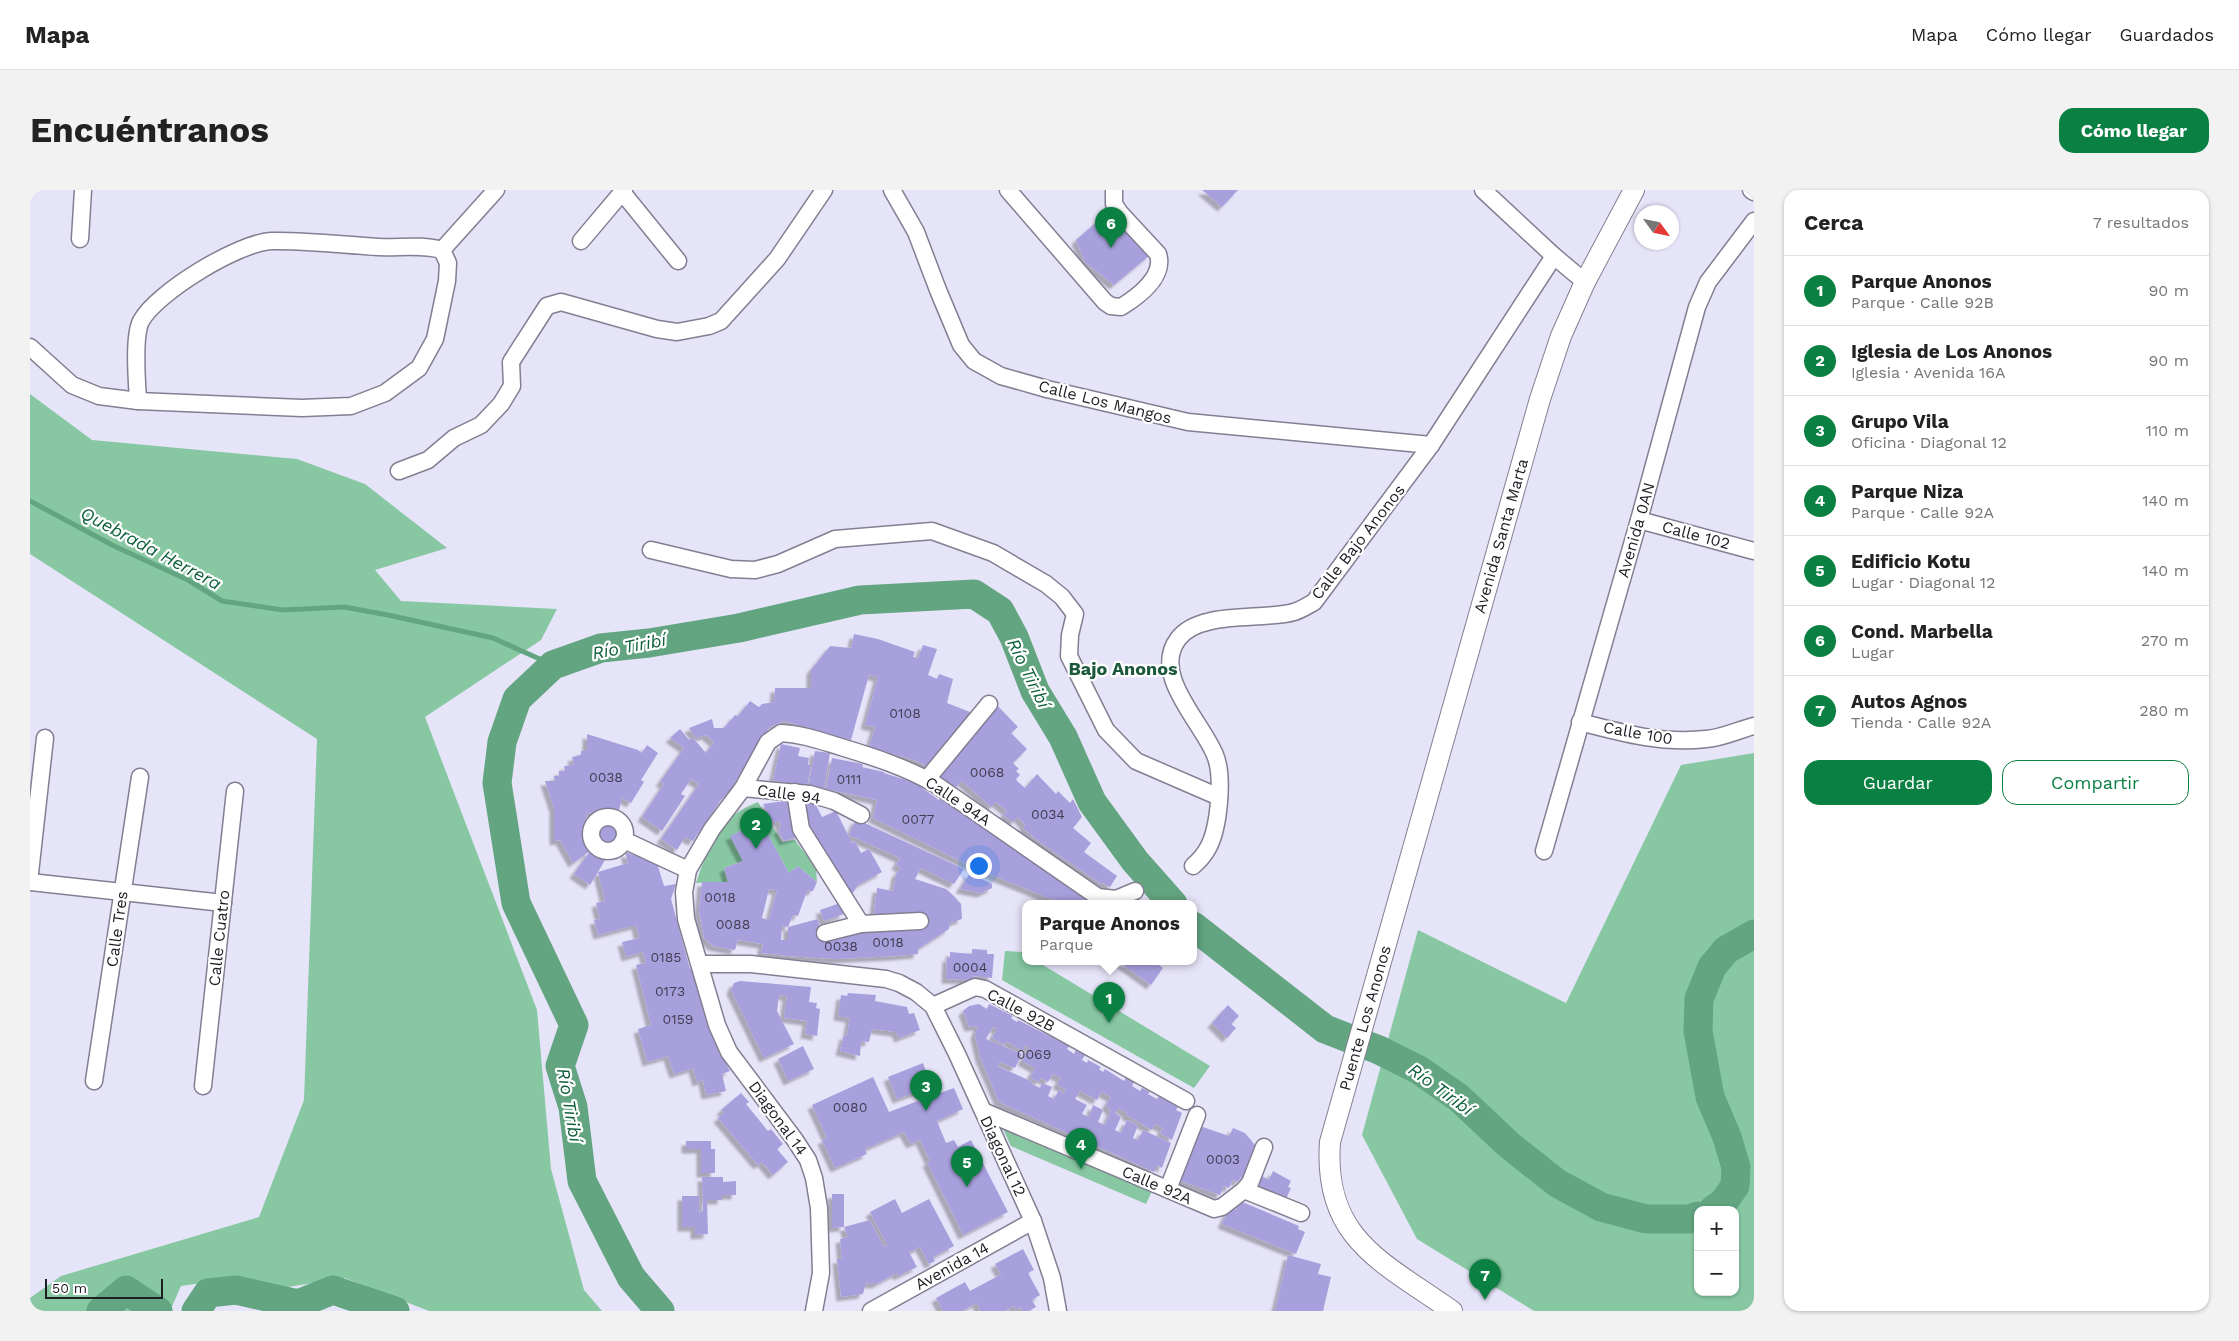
<!DOCTYPE html>
<html lang="es">
<meta charset="utf-8">
<style>
body{margin:0;font-family:"Work Sans",sans-serif;background:#f2f2f2;color:#222}
.controls{position:absolute;right:15px;bottom:15px;display:grid;overflow:hidden;border-radius:10px;box-shadow:0 1px 4px #0004}
.controls button{width:45px;height:45px;display:grid;place-items:center;padding:0;border:0;border-bottom:1px solid #e0e0e0;background:#fff;color:#222;font:25px sans-serif}
.compass{position:absolute;left:1604px;top:15px;width:45px;height:45px;border-radius:50%;background:#fff;box-shadow:0 1px 4px #0004;rotate:123deg}
.scale{position:absolute;left:15px;bottom:12px;width:118px;box-sizing:border-box;padding-left:5px;border:2px solid #1e1d24;border-top:0;font-size:14px;line-height:18px;white-space:nowrap;color:#1e1d24;-webkit-text-stroke:4px #fff;paint-order:stroke}
.you{position:absolute;left:948px;top:675px;width:18px;height:18px;margin:-12px;border:4px solid #fff;border-radius:50%;background:#1a73e8;box-shadow:0 0 0 8px #1a73e833}
.badge{display:grid;place-items:center;width:32px;height:32px;border-radius:50%;background:#0b8043;color:#fff;font-size:16px;font-weight:700}
.pin{position:absolute;translate:-50% -41px;filter:drop-shadow(0 1px 2px #0008)}
.pin::after{content:'';position:absolute;top:26px;width:18px;height:15px;background:inherit;clip-path:polygon(0 0,100% 0,50% 100%)}
.popup{position:absolute;left:992px;top:710px;width:175px;height:65px;box-sizing:border-box;display:grid;place-content:center;border-radius:10px;background:#fff;filter:drop-shadow(0 1px 4px #0005);font-size:16px;white-space:nowrap;color:#767676}
.popup b{font-size:19px;color:#222}
.popup::after{content:'';position:absolute;left:50%;top:100%;margin-left:-10px;border:10px solid transparent;border-top-color:#fff}
.list{margin:0;padding:0;list-style:none}
h2{display:flex;justify-content:space-between;align-items:center;height:65px;margin:0;padding:0 20px;font-size:21px}
h2 small{font-size:16px;font-weight:400;color:#767676}
.list li{display:grid;grid-template-columns:32px 1fr auto;gap:15px;align-items:center;box-sizing:border-box;height:70px;padding:0 20px;border-top:1px solid #e0e0e0}
.list b{display:block;font-size:19px;white-space:nowrap}
.list p{margin:0;font-size:16px;white-space:nowrap;color:#767676}
.list em{font-size:16px;font-style:normal;color:#767676}
.actions{display:flex;gap:10px;padding:15px 20px}
.actions a{flex:1;padding:11px 0;border:1px solid #0b8043;border-radius:15px;text-align:center;font-size:18px;color:#0b8043}
.actions .main{background:#0b8043;color:#fff}
.map{position:relative;flex:none;width:1724px;height:1121px;overflow:hidden;border-radius:15px}
header{display:flex;align-items:center;gap:30px;box-sizing:border-box;height:70px;padding:0 25px;background:#fff;border-bottom:1px solid #e0e0e0}
header strong{font-size:24px}
nav{display:flex;gap:28px;margin-inline-start:auto;font-size:18px}
.intro{display:flex;align-items:center;justify-content:space-between;box-sizing:border-box;height:120px;padding:0 30px}
h1{margin:0;font-size:35px}
.button{padding:12px 22px;border-radius:15px;background:#0b8043;color:#fff;font-size:18px;font-weight:700}
main{display:flex;gap:30px;padding:0 30px}
aside{flex:1;background:#fff;border-radius:15px;box-shadow:0 1px 4px #0004}
.map>svg:first-child{display:block}
.green{fill:#87c8a3;fill-rule:evenodd}
.lines{fill:none;stroke-linecap:round;stroke-linejoin:round}
.stream{stroke:#63a581;stroke-width:5}
.river{stroke:#63a581;stroke-width:29}
.building{fill:#a8a0dd;fill-rule:evenodd;filter:url(#shadow)}
.minor-casing{stroke:#817f91;stroke-width:19}
.major-casing{stroke:#817f91;stroke-width:22}
.minor{stroke:#fff;stroke-width:16}
.major{stroke:#fff;stroke-width:20}
.labels{text-anchor:middle;dominant-baseline:central;stroke-width:4.5;stroke-linejoin:round;paint-order:stroke}
.number-label{font-size:14px;fill:#403e52}
.street-label{font-size:16px;fill:#1e1d24;stroke:#fff}
.water-label{font-size:18px;font-style:italic;fill:#0e5f3d;stroke:#fff}
.neighbourhood-label{font-size:18px;font-weight:bold;fill:#1c593c;stroke:#fff}
</style>
<header>
<strong>Mapa</strong>
<nav><a>Mapa</a><a>Cómo llegar</a><a>Guardados</a></nav>
</header>
<div class="intro"><h1>Encuéntranos</h1><a class="button">Cómo llegar</a></div>
<main>
<div class="map">
<svg width="1724" height="1121" viewBox="0 0 1724 1121">
<defs>
<filter id="shadow"><feDropShadow dx="-4.5" dy="4.5" stdDeviation="1" flood-color="#0004"/></filter>
</defs>
<rect width="100%" height="100%" fill="#e6e4f8"/>
<g class="green">
<path d="M0,204L62,250L267,269L335,294L417,358L345,380L371,411L527,419L511,450L395,527L507,820L521,979L554,1100L572,1121H399L315,1088L258,1097L198,1089L151,1096L140,1121H0V1108L31,1086L229,1027L274,910L287,549L0,364Z"/>
<path d="M1724,563V1121H1504L1387,1049L1332,945L1388,740L1536,813L1651,575ZM1668,1020H1705V1102H1668Z"/>
<path d="M728,612L752,652L765,650L786,678L787,692L768,676L759,683L731,632L701,646L713,671L694,678L698,692L666,693C679,656 688,627 728,612Z"/>
<path d="M975,761L992,762L995,764V772H1008L1180,876L1164,898L972,790Z"/>
<path d="M973,939L1122,1001L1116,1014L981,956Z"/>
</g>
<g class="lines">
<path class="stream" d="M0,311L84,356L158,390L192,411L253,420L314,417L358,425L463,448L523,475"/>
<g class="river">
<path d="M1163,736L1295,839L1349,860L1389,880L1429,908L1479,955L1527,993L1571,1017L1616,1029H1659L1668,1026"/>
<path d="M1683,1020L1693,1013L1705,996L1706,977L1697,947L1680,907L1668,841L1669,809L1682,777L1696,760L1724,744"/>
<path d="M71,1121L96,1100L128,1121"/>
<path d="M166,1121L178,1103L206,1100L268,1114L303,1100L365,1121"/>
<path d="M630,1121L601,1087L552,991L543,917L530,876L544,835L486,713L467,593L472,552L487,509L523,475L571,458L619,453L709,438L830,410L944,404L970,421L984,447L1005,501L1033,547L1062,612L1105,671L1143,714"/>
</g>
</g>
<g class="building">
<path d="M1172,0H1208L1192,17Z"/>
<path d="M1078,22L1120,65L1084,95L1055,72L1046,50Z"/>
<path d="M824,444L848,449L885,462L883,467L888,468L893,455L907,459L898,485L907,489L909,484L923,489L917,513L940,522L931,541L903,579L884,570L839,557L845,537L835,535L848,487L839,485L821,550L754,531L740,537L726,558L700,601L691,610L663,651L655,647L647,660L631,649L669,594L661,589L651,604L655,606L632,641L612,627L634,594L630,592L654,558L640,548L650,539L659,550L663,548L676,563L684,552L676,545L666,548L659,538L682,529L684,538H694L705,525L708,526L720,511L729,517L732,514L744,512L745,498H781V480L800,456L821,458Z"/>
<path d="M964,512L988,537L981,543L997,559L983,573L989,579L986,581L990,585L986,589L987,591L995,598L1007,584L1026,604L1028,601L1040,613L1043,609L1052,627L1043,638L1061,653L1054,662L1087,686L1080,697L1073,693L1071,694L1007,650L993,638L995,635L988,627L983,632L973,625L977,621L966,612L961,617L932,591L926,597L907,585Z"/>
<path d="M557,544L608,560L612,563L617,555L628,563L611,590L614,592L601,613L592,608L589,620L557,624L553,647L560,661L575,670L568,682L598,673L595,662L627,673L634,696L646,694L641,709L660,779L662,778L677,834L680,833L690,863L700,881L692,884L696,901L676,905L673,890L667,892L663,878L644,884L638,866L617,872L608,839L621,835L606,775L616,773L613,762L596,767L592,752L609,748L606,735L568,745L564,730L570,729L566,713L575,711L568,682L560,695L544,684L560,661L543,673L530,650L524,651V618L515,591H525L524,586H529V581H535L534,576L544,575L542,567L551,565V561H557Z"/>
<path d="M751,554L770,558L768,566L779,568L778,575H781L777,597L743,590Z"/>
<path d="M785,561L800,563L794,600L778,598Z"/>
<path d="M802,568L833,574L832,577L854,582V583L892,595L891,597L909,610L911,608L1058,710L1057,714H1036L1021,709L947,679L843,628L847,610L796,599Z"/>
<path d="M782,607L792,627L806,621L822,653L825,651L831,663L839,659L852,682L828,695L819,709L792,670L769,612Z"/>
<path d="M762,610L770,646L754,651L748,640L751,638L749,631L743,633L733,614Z"/>
<path d="M826,629L934,679L924,694L891,678L885,689L916,699L924,706L931,714L932,729L920,733L919,739L888,759V764L866,766L805,769L759,766L731,763L733,754L708,750L705,760L698,759L683,756L674,748L669,721L672,692H698L694,678L713,671L700,646L731,632L759,683L768,676L787,692L783,701H777L768,726L763,725L758,737L788,729L792,747L843,729L847,698L863,701L866,684L871,678L866,675L870,668L819,645ZM739,699L747,700L739,730L732,728ZM752,736L758,737V750H751Z"/>
<path d="M574,632L587,635L590,647L582,656L569,652L566,642Z"/>
<path d="M940,683L962,694V698L951,703L930,699Z"/>
<path d="M810,713L814,724L794,731L790,720Z"/>
<path d="M942,759L957,760V764H964L962,788L943,786V790L916,789L917,767L920,768V762L942,764Z"/>
<path d="M1089,772H1125L1133,778L1121,795Z"/>
<path d="M710,791L781,797L779,812L787,813L786,818L790,819L787,846L775,844L777,831L754,828L757,806L749,805L747,821L764,854L734,868L701,800L704,793Z"/>
<path d="M818,803L846,805L845,811L877,817L879,824L884,823L890,840L869,848L866,842L842,839L839,852L831,851L830,866L810,861L814,845L817,846L820,828L808,826L811,805L817,806Z"/>
<path d="M949,814L957,819L959,814L983,826L981,828L987,832L988,830L1039,856L1037,859L1044,864L1046,860L1055,865L1052,870L1057,873L1058,870L1071,877L1069,879L1073,882L1075,879L1094,891L1096,887L1104,892L1102,896L1110,901L1112,898L1120,902L1118,904L1127,909L1129,906L1148,917L1146,920L1152,923L1142,950L1130,943L1133,938L1125,934L1122,940L1096,925L1097,923L1089,918L1085,923L1091,927L1085,940L1091,943L1097,930L1108,935L1103,948L1108,950L1113,940L1141,953L1132,978L1127,975L1124,982L969,912L950,867L945,845L948,836L939,837L933,821L939,816ZM963,837L967,839L962,848L975,855L976,851L993,861L995,855L999,857L992,871L1005,878L1000,887L1008,892L1011,888L1018,892L1023,884L1031,888L1027,894L1036,900L1034,903L1029,900L1024,909L1018,906L1022,897L1012,893L1010,898L1002,894L1003,892L967,876L970,872L985,878L992,864L956,849ZM1050,901L1067,910L1072,902L1081,907L1076,915L1081,921L1075,935L1068,932L1073,920L1063,915L1059,927L1052,924L1057,915L1045,909Z"/>
<path d="M1198,815L1209,826L1201,834L1206,838L1197,848L1182,833Z"/>
<path d="M773,856L784,879L758,891L748,869Z"/>
<path d="M893,873L899,889L904,887L910,903L924,898L933,919L907,931L916,953L924,950L928,957L941,950L978,1022L933,1045L897,972L900,971L890,950L881,954L874,942L835,959L837,964L805,978L792,950L797,948L782,915L843,887L859,922L893,909L890,901L867,909L858,887Z"/>
<path d="M711,903L719,912L716,914L738,941L741,939L753,954L747,959L758,972L743,985L732,972L728,975L688,928L694,923L691,920Z"/>
<path d="M1170,936L1199,946L1203,938L1215,943L1230,961L1223,976L1207,992L1203,989L1199,998L1194,996L1190,1005L1151,991Z"/>
<path d="M656,951H681V959H685V983H671V959H656Z"/>
<path d="M1243,981L1261,991L1258,997L1261,998L1255,1011L1227,997L1232,986L1239,990Z"/>
<path d="M672,987H693V992L706,991V1005H692V1010H677L678,1044L665,1045V1037H652V1006H669V1022L673,1021Z"/>
<path d="M802,1004H814V1037L802,1038Z"/>
<path d="M865,1009L872,1023L899,1009L924,1056L903,1067L905,1071L899,1074L890,1057L879,1062L887,1077L868,1086L867,1083L846,1094L836,1093L833,1104L811,1107L807,1069H812L810,1049L818,1047L814,1037L840,1030L854,1057L857,1055L840,1022Z"/>
<path d="M1210,1011L1269,1036L1268,1039L1275,1042L1266,1064L1192,1034L1200,1017L1206,1020Z"/>
<path d="M993,1059L1004,1080L998,1083L1010,1105L1002,1110L1006,1117L999,1121H992L990,1117L986,1120L984,1116L975,1121H950L947,1113L932,1121H913L906,1108L935,1092L940,1101L968,1086L971,1084L965,1074Z"/>
<path d="M1258,1065L1291,1074L1288,1084L1301,1087L1293,1121H1245Z"/>
</g>
<g class="lines">
<g class="minor-casing">
<g id="minor">
<path d="M862,0L886,42L908,100L931,155L944,171L971,186L1017,199L1158,232L1401,255"/>
<path d="M978,0L1075,112L1081,116L1091,117C1109,106 1135,86 1128,64L1090,23L1084,14V0"/>
<path d="M1453,0L1524,66L1555,92"/>
<path d="M1721,0L1724,2"/>
<path d="M592,2L648,71"/>
<path d="M50,49L53,0"/>
<path d="M551,51L594,0"/>
<path d="M412,60L466,0"/>
<path d="M0,157L42,195L69,206L108,211L272,218L321,216L355,203L389,178L405,149L417,91L418,73L412,60"/>
<path d="M108,211C107,192 103,147 111,131C127,102 208,53 241,51C275,50 314,55 348,57C369,58 392,54 412,60"/>
<path d="M369,281L398,270L424,248L451,235L471,214L482,196L481,172L517,116L531,112L627,139L647,142L679,136L691,131L747,69L794,0"/>
<path d="M1609,330L1724,361"/>
<path d="M621,360L701,379L725,380L748,374L805,349L902,341L963,363L1016,394L1032,407L1045,424L1040,445L1039,466L1076,540L1106,571L1189,607"/>
<path d="M1550,532C1592,543 1632,554 1676,549C1692,548 1708,540 1724,536"/>
<path d="M897,589L959,514"/>
<path d="M713,598L780,604L804,611L831,625"/>
<path d="M765,602L771,639L831,734L795,743"/>
<circle cx="578" cy="644" r="17"/>
<path d="M594,650L658,680"/>
<path d="M1514,661L1609,330L1667,117L1678,92L1724,31"/>
<path d="M1163,676C1169,671 1174,665 1178,658C1189,638 1194,586 1185,565C1172,532 1121,485 1148,449C1169,420 1232,431 1264,422C1271,420 1277,416 1284,412L1401,255L1524,66"/>
<path d="M0,683L15,548"/>
<path d="M0,692L193,713"/>
<path d="M831,734L890,731"/>
<path d="M670,774H721L856,789L869,793L886,802L903,816L927,864L1003,1031L1022,1088L1028,1121"/>
<path d="M903,816L945,797L955,799L1156,911"/>
<path d="M64,891L110,587"/>
<path d="M173,896L205,601"/>
<path d="M953,921L1184,1019L1192,1017L1214,1000L1271,1023"/>
<path d="M1138,999L1167,925"/>
<path d="M1214,1000L1220,993L1234,957"/>
<path d="M784,1121L791,1083L789,1018L784,988L778,970L765,950L699,862L687,835L656,729L654,702L658,680L682,639L713,598L738,552L751,543C772,544 791,551 811,557C844,567 875,577 905,594L1068,707L1086,709L1105,701"/>
<path d="M841,1121L1003,1031"/>
</g>
</g>
<g class="major-casing">
<path id="major" d="M1422,1121C1353,1072 1293,1049 1300,952L1510,209L1531,146L1555,92L1604,0"/>
</g>
<use href="#minor" class="minor"/>
<use href="#major" class="major"/>
</g>
<g class="labels">
<g class="number-label">
<text x="875" y="523">0108</text>
<text x="957" y="582">0068</text>
<text x="576" y="587">0038</text>
<text x="819" y="589">0111</text>
<text x="1018" y="624">0034</text>
<text x="888" y="629">0077</text>
<text x="690" y="707">0018</text>
<text x="703" y="734">0088</text>
<text x="858" y="752">0018</text>
<text x="811" y="756">0038</text>
<text x="636" y="767">0185</text>
<text x="940" y="777">0004</text>
<text x="640" y="801">0173</text>
<text x="648" y="829">0159</text>
<text x="1004" y="864">0069</text>
<text x="820" y="917">0080</text>
<text x="1193" y="969">0003</text>
</g>
<g class="street-label">
<text transform="translate(1075 212) rotate(14)">Calle Los Mangos</text>
<text transform="translate(1606 340) rotate(-74)">Avenida 0AN</text>
<text transform="translate(1666 345) rotate(15)">Calle 102</text>
<text transform="translate(1471 346) rotate(-74)">Avenida Santa Marta</text>
<text transform="translate(1328 352) rotate(-52)">Calle Bajo Anonos</text>
<text transform="translate(1608 543) rotate(10)">Calle 100</text>
<text transform="translate(759 604) rotate(8)">Calle 94</text>
<text transform="translate(928 611) rotate(34)">Calle 94A</text>
<text transform="translate(87 739) rotate(-82)">Calle Tres</text>
<text transform="translate(189 748) rotate(-84)">Calle Cuatro</text>
<text transform="translate(991 820) rotate(28)">Calle 92B</text>
<text transform="translate(1335 828) rotate(-74)">Puente Los Anonos</text>
<text transform="translate(748 928) rotate(54)">Diagonal 14</text>
<text transform="translate(973 966) rotate(65)">Diagonal 12</text>
<text transform="translate(1127 995) rotate(23)">Calle 92A</text>
<text transform="translate(922 1076) rotate(-29)">Avenida 14</text>
</g>
<g class="water-label">
<text transform="translate(121 358) rotate(28)">Quebrada Herrera</text>
<text transform="translate(599 456) rotate(-11)">Río Tiribí</text>
<text transform="translate(999 483) rotate(64)">Río Tiribí</text>
<text transform="translate(1411 899) rotate(36)">Río Tiribí</text>
<text transform="translate(540 915) rotate(80)">Río Tiribí</text>
</g>
<g class="neighbourhood-label">
<text x="1093" y="478">Bajo Anonos</text>
</g>
</g>
</svg>
<div class="controls">
<button>+</button>
<button>−</button>
</div>
<svg class="compass" viewBox="-18 -18 36 36"><path d="M0-13l5 13h-10z" fill="#e53935"/><path d="M0 13l5-13h-10z" fill="#767676"/></svg>
<div class="scale">50 m</div>
<div class="you"></div>
<div class="pin badge" style="left:1079px;top:833px">1</div>
<div class="popup"><b>Parque Anonos</b>Parque</div>
<div class="pin badge" style="left:726px;top:659px">2</div>
<div class="pin badge" style="left:896px;top:921px">3</div>
<div class="pin badge" style="left:1051px;top:979px">4</div>
<div class="pin badge" style="left:937px;top:997px">5</div>
<div class="pin badge" style="left:1081px;top:58px">6</div>
<div class="pin badge" style="left:1455px;top:1110px">7</div>
</div>
<aside>
<h2>Cerca<small>7 resultados</small></h2>
<ul class="list">
<li><span class="badge">1</span><div><b>Parque Anonos</b><p>Parque · Calle 92B</p></div><em>90 m</em></li>
<li><span class="badge">2</span><div><b>Iglesia de Los Anonos</b><p>Iglesia · Avenida 16A</p></div><em>90 m</em></li>
<li><span class="badge">3</span><div><b>Grupo Vila</b><p>Oficina · Diagonal 12</p></div><em>110 m</em></li>
<li><span class="badge">4</span><div><b>Parque Niza</b><p>Parque · Calle 92A</p></div><em>140 m</em></li>
<li><span class="badge">5</span><div><b>Edificio Kotu</b><p>Lugar · Diagonal 12</p></div><em>140 m</em></li>
<li><span class="badge">6</span><div><b>Cond. Marbella</b><p>Lugar</p></div><em>270 m</em></li>
<li><span class="badge">7</span><div><b>Autos Agnos</b><p>Tienda · Calle 92A</p></div><em>280 m</em></li>
</ul>
<div class="actions"><a class="main">Guardar</a><a>Compartir</a></div>
</aside>
</main>
